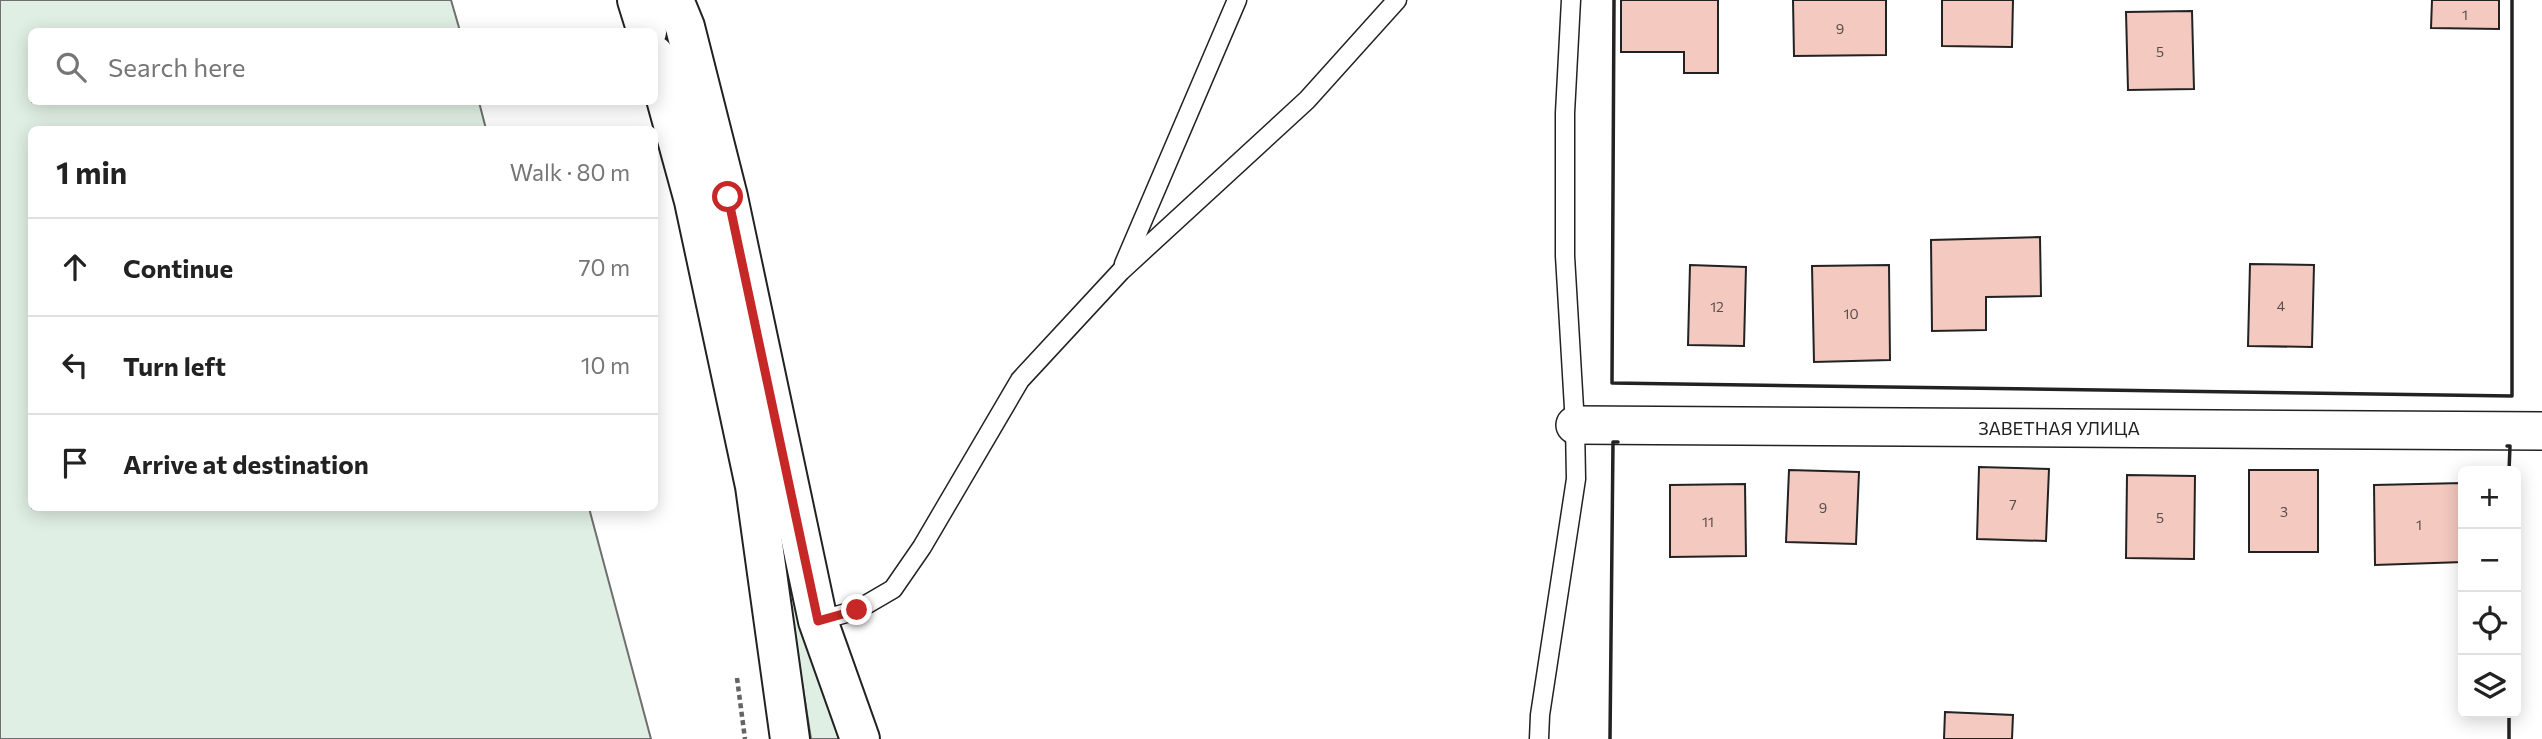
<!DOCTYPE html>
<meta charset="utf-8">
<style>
body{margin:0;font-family:Commissioner,sans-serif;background:#f2f2f2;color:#222}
.controls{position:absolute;right:21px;bottom:21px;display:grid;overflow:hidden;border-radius:10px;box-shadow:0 4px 18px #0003}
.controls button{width:63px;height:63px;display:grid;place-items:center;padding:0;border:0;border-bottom:2px solid #e0e0e0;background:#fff;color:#222;font:35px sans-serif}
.stop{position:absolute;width:21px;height:21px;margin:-16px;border:5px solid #c62828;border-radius:50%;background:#fff}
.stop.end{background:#c62828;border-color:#fff;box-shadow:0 2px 7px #0008}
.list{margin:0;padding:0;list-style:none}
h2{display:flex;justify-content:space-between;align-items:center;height:91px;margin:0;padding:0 28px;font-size:30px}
h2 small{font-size:23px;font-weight:400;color:#767676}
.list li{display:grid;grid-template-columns:46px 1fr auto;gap:21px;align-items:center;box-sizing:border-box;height:98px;padding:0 28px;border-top:2px solid #e0e0e0}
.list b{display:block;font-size:26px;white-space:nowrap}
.list em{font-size:23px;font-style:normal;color:#767676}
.icon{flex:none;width:38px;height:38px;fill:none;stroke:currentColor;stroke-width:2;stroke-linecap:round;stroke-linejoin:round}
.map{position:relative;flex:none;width:2542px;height:739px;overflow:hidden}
.search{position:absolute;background:#fff;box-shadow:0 4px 18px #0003;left:28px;top:28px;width:630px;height:77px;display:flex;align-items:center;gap:18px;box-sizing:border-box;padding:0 24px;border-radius:10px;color:#767676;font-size:26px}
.panel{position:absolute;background:#fff;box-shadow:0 4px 18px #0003;left:28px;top:126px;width:630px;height:385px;border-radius:10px}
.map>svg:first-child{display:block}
.green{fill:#e0efe3;stroke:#6f6f6f;stroke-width:2}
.building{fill:#f3c9c0;stroke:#222;stroke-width:2}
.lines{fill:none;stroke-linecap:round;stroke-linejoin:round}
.lane-casing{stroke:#222;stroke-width:21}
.street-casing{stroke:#222;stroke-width:40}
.primary-casing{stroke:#222;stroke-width:42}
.path{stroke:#646464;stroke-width:4.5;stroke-dasharray:5 3.5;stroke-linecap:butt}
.lane{stroke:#fff;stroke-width:18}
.street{stroke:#fff;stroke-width:37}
.primary{stroke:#fff;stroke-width:38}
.wall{stroke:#222;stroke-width:3.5}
.route{stroke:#c62828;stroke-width:9}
.labels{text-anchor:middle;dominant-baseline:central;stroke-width:5;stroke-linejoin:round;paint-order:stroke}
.number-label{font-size:14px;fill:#564c4a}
.street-label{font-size:18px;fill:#222;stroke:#fff}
</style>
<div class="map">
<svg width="2542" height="739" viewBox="0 0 2542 739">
<rect width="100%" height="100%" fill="#fff"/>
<g class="green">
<path d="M0,0H451L460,31L32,32V102H479L486,129L32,130V508H589L651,739H0Z"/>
<path d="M784,569L839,739H811Z"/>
</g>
<g class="building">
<path d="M1621,0H1718V73H1684V52H1621Z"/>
<path d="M1793,0H1886V55L1794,56Z"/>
<path d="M1942,0H2013L2012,47L1942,46Z"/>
<path d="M2432,0H2499V29L2431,28Z"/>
<path d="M2192,11L2194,89L2128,90L2126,12Z"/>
<path d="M2040,237L2041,296L1986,297V330L1932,331L1931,240Z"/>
<path d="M2250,264L2314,265L2312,347L2248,346Z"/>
<path d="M1690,265L1746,267L1744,346L1688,345Z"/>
<path d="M1889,265L1890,360L1814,362L1812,266Z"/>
<path d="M1979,467L2049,469L2046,541L1977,539Z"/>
<path d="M1789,470L1859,472L1856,544L1786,542Z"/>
<rect x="2249" y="470" width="69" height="82"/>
<path d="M2127,475L2195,476L2194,559L2126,558Z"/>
<path d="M2463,483V562L2375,565L2374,485Z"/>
<path d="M1745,484L1746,556L1670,557V485Z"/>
<path d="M1945,712L2013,715L2012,739H1944Z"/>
</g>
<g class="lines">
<g class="lane-casing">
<g id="lane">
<path d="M1124,264L1237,0"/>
<path d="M818,621L857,610L893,589L922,547L1020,380L1121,271L1307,100L1397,0"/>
<path d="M1539,739L1540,715L1576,479L1575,425L1565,256V113L1571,0"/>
</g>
</g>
<g class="street-casing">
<path id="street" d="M1575,425L2542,431"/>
</g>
<g class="primary-casing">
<g id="primary">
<path d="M637,0L647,32"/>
<path d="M674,0L685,27L728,197L818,621L860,739"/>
<path d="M654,55L694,201L755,486L790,739"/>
</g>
</g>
<path class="path" d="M737,678L745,739"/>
<use href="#lane" class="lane"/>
<use href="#street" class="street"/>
<use href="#primary" class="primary"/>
<g class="wall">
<path d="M1614,0L1612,383L2512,396V0"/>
<path d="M2507,446H2510L2509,471"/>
<path d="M1610,739L1613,442H1618"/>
<path d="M2509,739V713"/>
</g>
</g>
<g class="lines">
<path class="route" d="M728,197L818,621L857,610"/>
</g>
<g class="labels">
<g class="number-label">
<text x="2465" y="14">1</text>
<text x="1840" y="28">9</text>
<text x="2160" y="51">5</text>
<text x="2281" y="305">4</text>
<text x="1717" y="306">12</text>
<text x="1851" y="313">10</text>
<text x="2013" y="504">7</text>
<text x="1823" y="507">9</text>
<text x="2284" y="511">3</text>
<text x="2160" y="517">5</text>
<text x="1708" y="521">11</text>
<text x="2419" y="524">1</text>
</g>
<g class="street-label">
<text x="2059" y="428">ЗАВЕТНАЯ УЛИЦА</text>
</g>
</g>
</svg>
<div class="controls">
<button>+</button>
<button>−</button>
<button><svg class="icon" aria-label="locate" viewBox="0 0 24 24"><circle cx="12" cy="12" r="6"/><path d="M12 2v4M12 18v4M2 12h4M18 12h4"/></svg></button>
<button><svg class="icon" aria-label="layers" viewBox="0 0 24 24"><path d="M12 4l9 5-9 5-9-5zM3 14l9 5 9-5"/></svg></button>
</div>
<div class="stop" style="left:728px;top:197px"></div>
<div class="stop end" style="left:857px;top:610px"></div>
<div class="search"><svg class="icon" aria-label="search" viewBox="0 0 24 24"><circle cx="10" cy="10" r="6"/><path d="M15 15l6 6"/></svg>Search here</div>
<section class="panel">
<h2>1 min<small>Walk · 80 m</small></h2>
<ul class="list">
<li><svg class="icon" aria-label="ahead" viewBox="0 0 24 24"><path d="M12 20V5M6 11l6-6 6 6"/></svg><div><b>Continue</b></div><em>70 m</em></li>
<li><svg class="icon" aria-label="left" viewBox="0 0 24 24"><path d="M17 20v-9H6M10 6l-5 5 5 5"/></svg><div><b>Turn left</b></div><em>10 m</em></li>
<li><svg class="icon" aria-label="arrive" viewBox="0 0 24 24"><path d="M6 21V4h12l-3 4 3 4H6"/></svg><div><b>Arrive at destination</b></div></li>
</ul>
</section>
</div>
